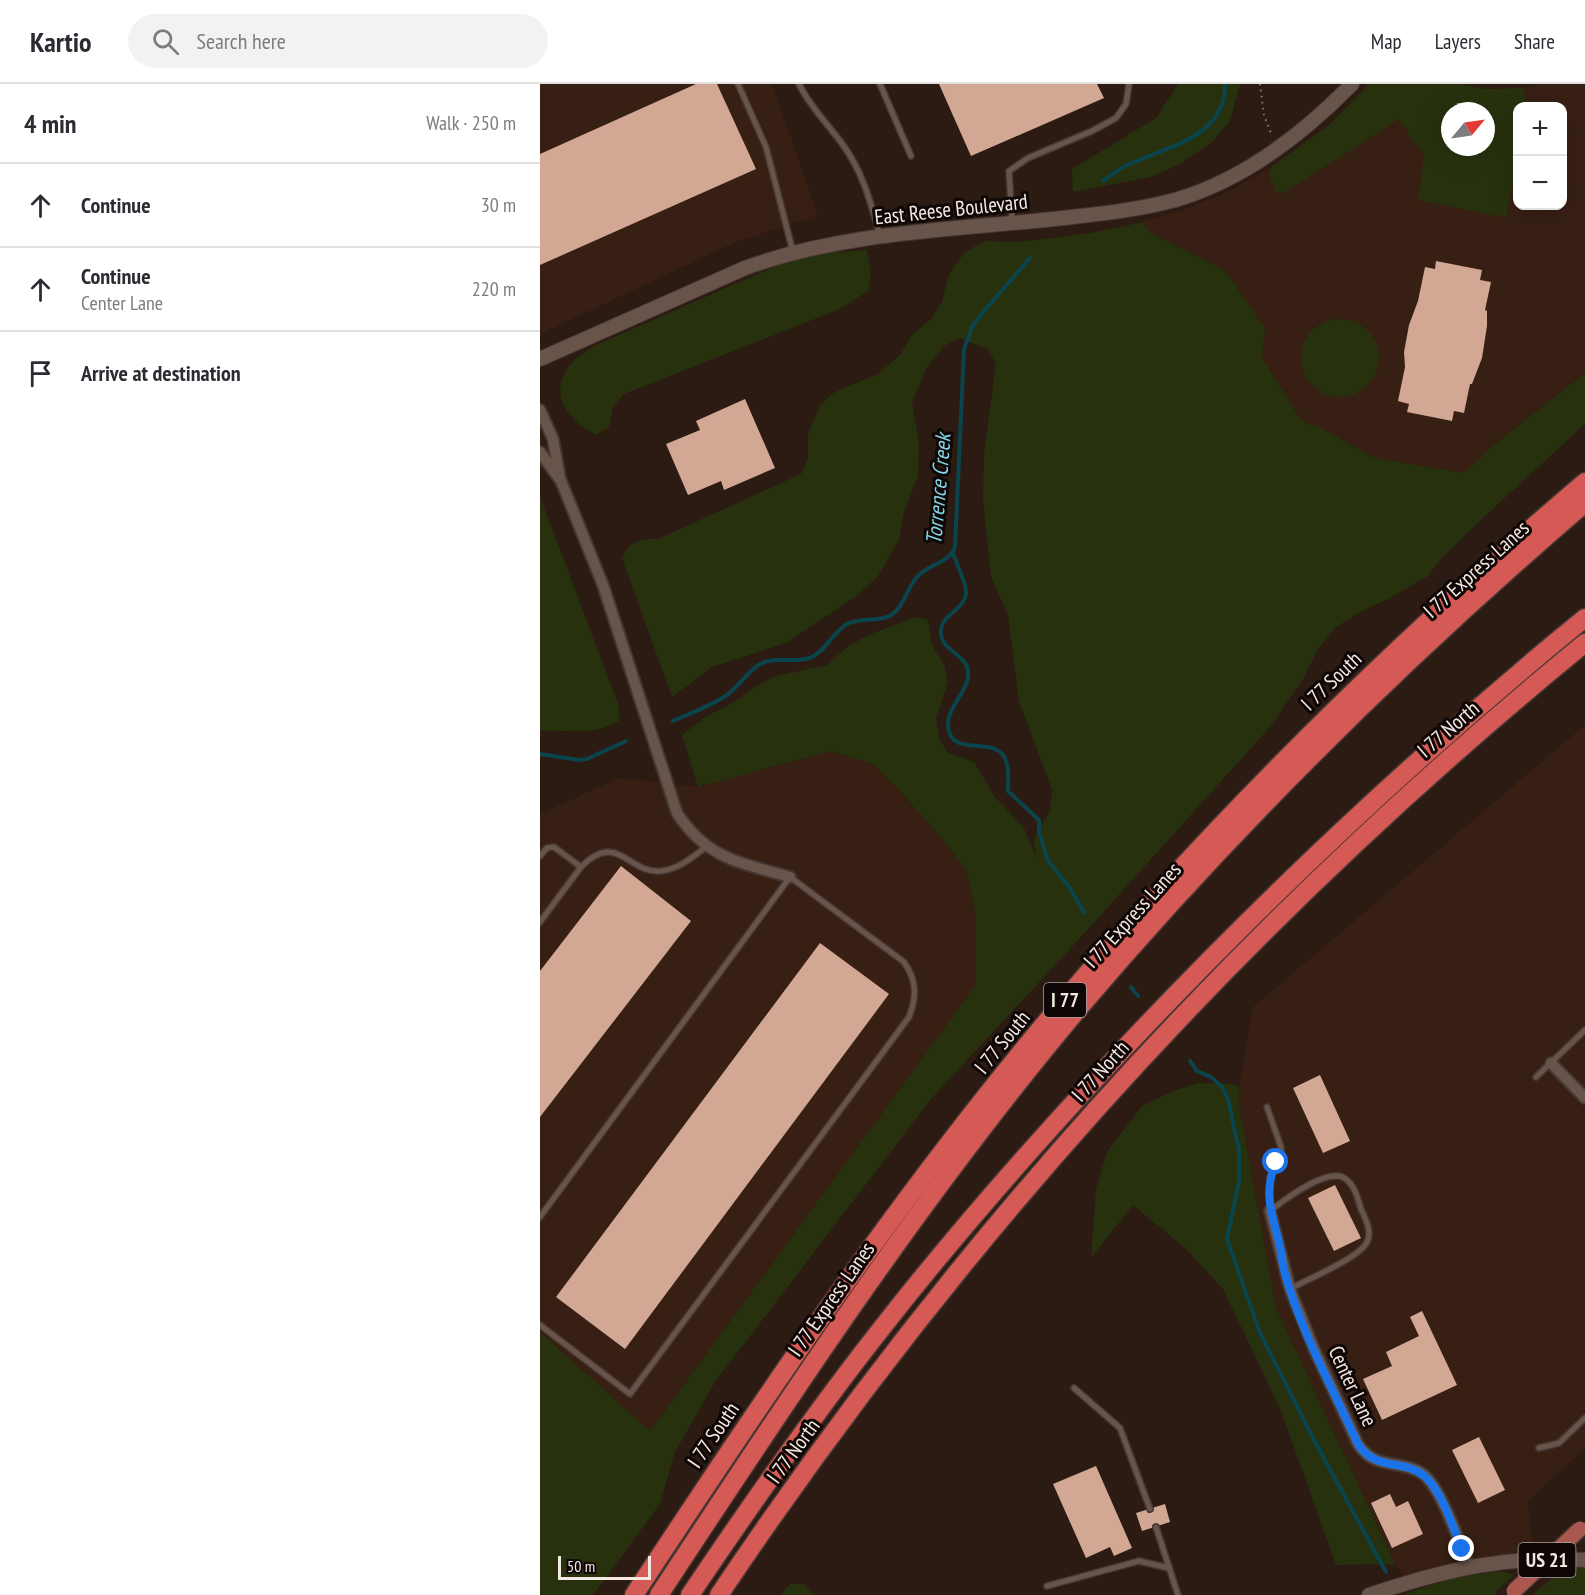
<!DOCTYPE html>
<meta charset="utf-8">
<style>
body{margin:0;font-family:"PT Sans Narrow",sans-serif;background:#f2f2f3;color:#2b2b33}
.controls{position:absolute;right:18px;top:18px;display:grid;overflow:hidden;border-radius:12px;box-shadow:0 6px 24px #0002}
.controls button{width:54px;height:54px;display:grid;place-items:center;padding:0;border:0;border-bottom:2px solid #e1e1e2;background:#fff;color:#2b2b33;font:30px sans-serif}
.compass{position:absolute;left:901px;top:18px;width:54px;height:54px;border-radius:50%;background:#fff;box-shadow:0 6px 24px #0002;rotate:61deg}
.scale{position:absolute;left:18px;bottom:15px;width:93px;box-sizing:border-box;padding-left:6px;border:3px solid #f4e8e2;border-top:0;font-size:16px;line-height:21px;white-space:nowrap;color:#f4e8e2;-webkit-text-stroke:4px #0f0705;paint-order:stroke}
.stop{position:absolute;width:18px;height:18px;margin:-14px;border:4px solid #1a73e8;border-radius:50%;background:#fff}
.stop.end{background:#1a73e8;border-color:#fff;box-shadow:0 2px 6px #0008}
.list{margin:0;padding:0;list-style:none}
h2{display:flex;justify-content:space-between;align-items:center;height:78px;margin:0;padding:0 24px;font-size:26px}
h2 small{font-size:20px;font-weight:400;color:#7c7c81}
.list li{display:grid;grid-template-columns:39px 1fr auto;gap:18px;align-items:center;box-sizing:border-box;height:84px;padding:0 24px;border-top:2px solid #e1e1e2}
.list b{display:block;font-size:22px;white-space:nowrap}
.list p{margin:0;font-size:20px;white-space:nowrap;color:#7c7c81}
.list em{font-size:20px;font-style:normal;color:#7c7c81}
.icon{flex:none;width:33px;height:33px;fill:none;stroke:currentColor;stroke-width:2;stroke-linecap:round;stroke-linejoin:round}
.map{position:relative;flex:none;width:1045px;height:1511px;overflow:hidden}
header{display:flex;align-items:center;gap:36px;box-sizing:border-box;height:84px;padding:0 30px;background:#fff;border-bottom:2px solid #e1e1e2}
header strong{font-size:28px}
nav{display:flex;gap:33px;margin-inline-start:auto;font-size:21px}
.search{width:420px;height:54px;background:#f2f2f3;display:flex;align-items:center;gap:15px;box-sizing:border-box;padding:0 21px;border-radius:33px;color:#7c7c81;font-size:22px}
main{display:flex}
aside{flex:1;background:#fff}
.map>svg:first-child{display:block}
.built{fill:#371f14;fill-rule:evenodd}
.green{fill:#27310e;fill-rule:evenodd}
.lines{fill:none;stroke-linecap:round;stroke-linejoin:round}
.stream{stroke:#0a444d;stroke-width:4}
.building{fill:#d2a894}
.lane-casing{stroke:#453732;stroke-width:8}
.street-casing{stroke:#453732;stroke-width:14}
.secondary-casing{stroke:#453732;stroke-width:16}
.highway-casing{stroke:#453732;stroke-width:21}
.path{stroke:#8b7d76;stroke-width:2;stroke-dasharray:1.5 4.5;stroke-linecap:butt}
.lane{stroke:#69544b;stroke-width:5}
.street{stroke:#69544b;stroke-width:10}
.secondary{stroke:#69544b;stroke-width:14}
.highway{stroke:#d55954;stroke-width:18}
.primary-bridge-casing{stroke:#453732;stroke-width:18;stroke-linecap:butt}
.primary-bridge{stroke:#aa5750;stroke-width:15}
.route{stroke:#1a73e8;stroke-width:8}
.labels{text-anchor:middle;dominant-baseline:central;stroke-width:6;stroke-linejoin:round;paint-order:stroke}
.shield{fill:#0f0705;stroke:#afa4a0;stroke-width:1.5}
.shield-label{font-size:20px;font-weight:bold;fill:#f4e8e2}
.street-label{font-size:21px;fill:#f4e8e2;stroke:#0f0705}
.water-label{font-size:22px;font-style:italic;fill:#80d7e7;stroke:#0f0705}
</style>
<header>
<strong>Kartio</strong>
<div class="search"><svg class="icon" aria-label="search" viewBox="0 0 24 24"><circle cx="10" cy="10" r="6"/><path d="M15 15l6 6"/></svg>Search here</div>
<nav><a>Map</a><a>Layers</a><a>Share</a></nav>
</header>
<main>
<aside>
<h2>4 min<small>Walk · 250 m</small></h2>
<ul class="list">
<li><svg class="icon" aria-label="ahead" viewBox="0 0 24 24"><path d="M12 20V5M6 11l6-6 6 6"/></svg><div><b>Continue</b></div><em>30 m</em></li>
<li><svg class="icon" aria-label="ahead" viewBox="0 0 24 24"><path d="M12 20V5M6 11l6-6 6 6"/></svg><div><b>Continue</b><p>Center Lane</p></div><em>220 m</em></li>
<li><svg class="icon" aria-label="arrive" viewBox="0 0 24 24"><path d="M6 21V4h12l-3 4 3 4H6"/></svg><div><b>Arrive at destination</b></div></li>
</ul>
</aside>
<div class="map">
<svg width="1045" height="1511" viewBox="0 0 1045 1511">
<rect width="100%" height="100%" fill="#2c1b13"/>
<g class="built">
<path d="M0,0H232L278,131L196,158L0,250Z"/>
<path d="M829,0H917L945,5H975L1001,0H1045V289L961,355L923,389L835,374L783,345L761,336L722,273L725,244L685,186L609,148L603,138L646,125L692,106L731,83L788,42ZM978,22H1023V122H978ZM910,27H946V63H910Z"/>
<path d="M1045,641V1364L988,1418L994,1475L868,1498L855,1480L736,1224L698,1016L712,924Z"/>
<path d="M290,667L331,679L358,705L400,752L426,786L436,831L435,903L110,1347L0,1248V730L79,694L158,703Z"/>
</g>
<g class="green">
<path d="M638,0H700L690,37L671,59L638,81L611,93L533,108L532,85L616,34Z"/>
<path d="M829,0H917L945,5L983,4L986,22H978L977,78L966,134L878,116L884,72L859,35L744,109L737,110L729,92L731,83L788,42ZM910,27H946V63H910Z"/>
<path d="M603,138L609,148L685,186L725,244L722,273L761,336L783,345L835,374L923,389L961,355L1045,289V340L943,434L901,475L888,492L850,514L820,528L795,544L777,567L763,595L730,643L541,853L391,1015L175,1298L134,1370L120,1420L53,1511H0V1248L110,1347L435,902L436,831L426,786L400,752L358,705L331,679L290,667L158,703L142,651L167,632L191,620L215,603L236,592L287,581L306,564L326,552L375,533L388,536L391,556L395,567L404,580L408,598L396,635L399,654L407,668L434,678L455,713L484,744L496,773L494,754L510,727L512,706L479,617L468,531L451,493L443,416L444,370L456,280L448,265L419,254L404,262L387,283L372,319L379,358L378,392L364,428L359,456L338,492L318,511L246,559L172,583L132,613L82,474C89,457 100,455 118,455L261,390L268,375V350L280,321L295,308L338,290L360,271L372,251L391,235L402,218L409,190L424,169L444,157L480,158L550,149Z"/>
<path d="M327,166L331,189L328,207L300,225L84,310L73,323L69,343L56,351C28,336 7,311 30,281C36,273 48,267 56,261L236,182L284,169Z"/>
<circle cx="800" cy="274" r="39"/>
<path d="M0,413L79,622V637C51,653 30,645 0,647Z"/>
<path d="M657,999L692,1000L700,1003L698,1016L736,1224L855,1480L796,1481L741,1327L683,1205L646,1165L593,1121L551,1174L556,1105L567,1068L603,1021L634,1007Z"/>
<path d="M1028,1481L1045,1483V1511H992Z"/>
<path d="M961,1487L974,1491L956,1507V1511H861L918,1492Z"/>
<path d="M250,1500H264L274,1511H241Z"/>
</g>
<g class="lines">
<g class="stream">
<path d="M563,97C571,91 580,84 590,80C628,62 686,53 685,0"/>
<path d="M413,469C416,479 426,498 426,508C426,526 399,531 401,549C402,569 432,571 428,594C425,610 408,623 408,641C409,673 449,653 463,671C470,680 468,696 468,707L499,736V748L508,777L528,801L544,828"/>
<path d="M133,637C151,629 171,622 187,611C199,602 207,588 220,580C235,572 255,579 270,574C285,568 293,548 307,540C320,532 343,540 355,528C366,518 368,500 380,490C391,480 410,478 415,463L424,265L432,243L439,233L490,174"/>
<path d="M0,670L39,676L47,675L86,657"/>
<path d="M591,903L598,912"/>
<path d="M650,977L657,987L671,993L682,1003L688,1015L699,1066V1097L687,1155L720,1249L774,1356L846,1488"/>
</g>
</g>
<g class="building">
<path d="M156,0H177L216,85L0,181V70Z"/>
<path d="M399,0H557L564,14L431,72Z"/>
<path d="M896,177L942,186L940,196L951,198L945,226L947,227V242L942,274L932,300H930L924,329L914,327L912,337L867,328L869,320L858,317L865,283L864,268L869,241L878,217L885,183L895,185Z"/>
<path d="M205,315L235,384L184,406L181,397L148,411L126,360L160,346L156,337Z"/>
<path d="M81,782L151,837L0,1033V887Z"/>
<path d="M280,859L349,910L85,1265L16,1213Z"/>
<path d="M780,991L810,1057L783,1069L753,1004Z"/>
<path d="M795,1101L821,1154L794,1167L768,1114Z"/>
<path d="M882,1227L917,1301L842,1336L823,1295L852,1282L846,1268L879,1252L870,1233Z"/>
<path d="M939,1353L965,1406L938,1419L912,1366Z"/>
<path d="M556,1382L592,1464L574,1472L570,1463L546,1474L513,1400Z"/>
<path d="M850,1410L856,1423L868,1417L883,1450L852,1464L831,1419Z"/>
<path d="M625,1420L630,1438L602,1447L596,1429Z"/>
</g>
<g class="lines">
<g class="lane-casing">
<g id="lane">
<path d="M198,0L226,63L253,168"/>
<path d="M259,0C270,23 288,40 303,61C323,88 331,120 340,152"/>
<path d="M340,0L371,72"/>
<path d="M472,138L469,87L488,74L552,47L576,34L586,20L589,0"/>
<path d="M0,772L7,764L14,763L41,783C78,746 87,790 121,787C139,785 153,773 166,763"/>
<path d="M0,838L41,783"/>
<path d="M996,993L1045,946"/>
<path d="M727,1023L741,1063V1068L730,1093V1127"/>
<path d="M730,1127C744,1116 791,1080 807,1096C815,1103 818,1115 821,1125C826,1136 833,1149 826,1160C816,1175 768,1195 750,1205"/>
<path d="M0,1133L250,793L364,878C377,897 377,912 369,933L90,1310L0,1241"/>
<path d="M534,1304L580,1344L610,1425"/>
<path d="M999,1364L1019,1359L1045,1334"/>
<path d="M616,1443L638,1511"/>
<path d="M507,1502L599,1477L629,1484"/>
</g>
</g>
<g class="street-casing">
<g id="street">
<path d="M0,326L13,355L20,394"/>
<path d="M0,368L21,397L63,501L137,729C167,775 201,779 250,793"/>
<path d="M1011,979L1045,1014"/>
<path d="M730,1127L750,1205L774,1265L818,1360C835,1387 862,1375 883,1390C901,1404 920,1460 929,1482"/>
</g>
</g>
<g class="secondary-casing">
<g id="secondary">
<path d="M0,275L205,184C309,146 423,146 532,133C567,129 602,125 635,116C704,96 763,50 812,0"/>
<path d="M829,1511C904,1486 965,1471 1045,1476"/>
</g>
</g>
<g class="highway-casing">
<g id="highway">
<path d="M94,1511C212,1332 331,1154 466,987C639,772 835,577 1045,398"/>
<path d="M119,1511C251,1310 384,1108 539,924C694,742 864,574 1045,419"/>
<path d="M150,1511C212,1419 276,1327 345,1240C410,1157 479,1078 550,1001C706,832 867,679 1045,534"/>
<path d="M179,1511C420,1152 710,832 1045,559"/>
</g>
</g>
<path class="path" d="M720,0L724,31L732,52"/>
<use href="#lane" class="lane"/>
<use href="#street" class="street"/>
<use href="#secondary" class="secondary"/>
<use href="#highway" class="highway"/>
<g class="primary-bridge-casing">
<path id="primary-bridge" d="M974,1507L1040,1445"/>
</g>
<use href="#primary-bridge" class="primary-bridge"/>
</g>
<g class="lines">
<path class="route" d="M736,1078C722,1112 733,1130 740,1163C742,1170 742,1178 744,1186C760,1246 792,1303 818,1360C835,1387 862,1375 883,1391C901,1404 913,1444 922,1465"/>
</g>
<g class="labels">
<g class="shield">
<rect x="504" y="899" width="42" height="34" rx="4.5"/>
<rect x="978.5" y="1459" width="57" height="34" rx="4.5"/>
</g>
<g class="shield-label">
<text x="525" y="916">I 77</text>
<text x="1007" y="1476">US 21</text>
</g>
<g class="street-label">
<text transform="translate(411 125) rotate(-6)">East Reese Boulevard</text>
<text transform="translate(936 485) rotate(-42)">I 77 Express Lanes</text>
<text transform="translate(791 597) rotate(-44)">I 77 South</text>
<text transform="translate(908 645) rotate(-41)">I 77 North</text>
<text transform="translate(592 831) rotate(-48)">I 77 Express Lanes</text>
<text transform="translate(462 958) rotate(-51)">I 77 South</text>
<text transform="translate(560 987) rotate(-48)">I 77 North</text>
<text transform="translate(291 1215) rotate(-55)">I 77 Express Lanes</text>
<text transform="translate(813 1302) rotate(65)">Center Lane</text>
<text transform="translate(173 1351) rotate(-56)">I 77 South</text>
<text transform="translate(253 1367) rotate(-54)">I 77 North</text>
</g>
<g class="water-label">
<text transform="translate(398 405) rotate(-85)">Torrence Creek</text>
</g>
</g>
</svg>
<div class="controls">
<button>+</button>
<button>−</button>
</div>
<svg class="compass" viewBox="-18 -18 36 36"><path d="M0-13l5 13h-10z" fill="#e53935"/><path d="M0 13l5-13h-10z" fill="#7c7c81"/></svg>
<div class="scale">50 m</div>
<div class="stop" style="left:736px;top:1078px"></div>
<div class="stop end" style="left:922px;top:1465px"></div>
</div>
</main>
